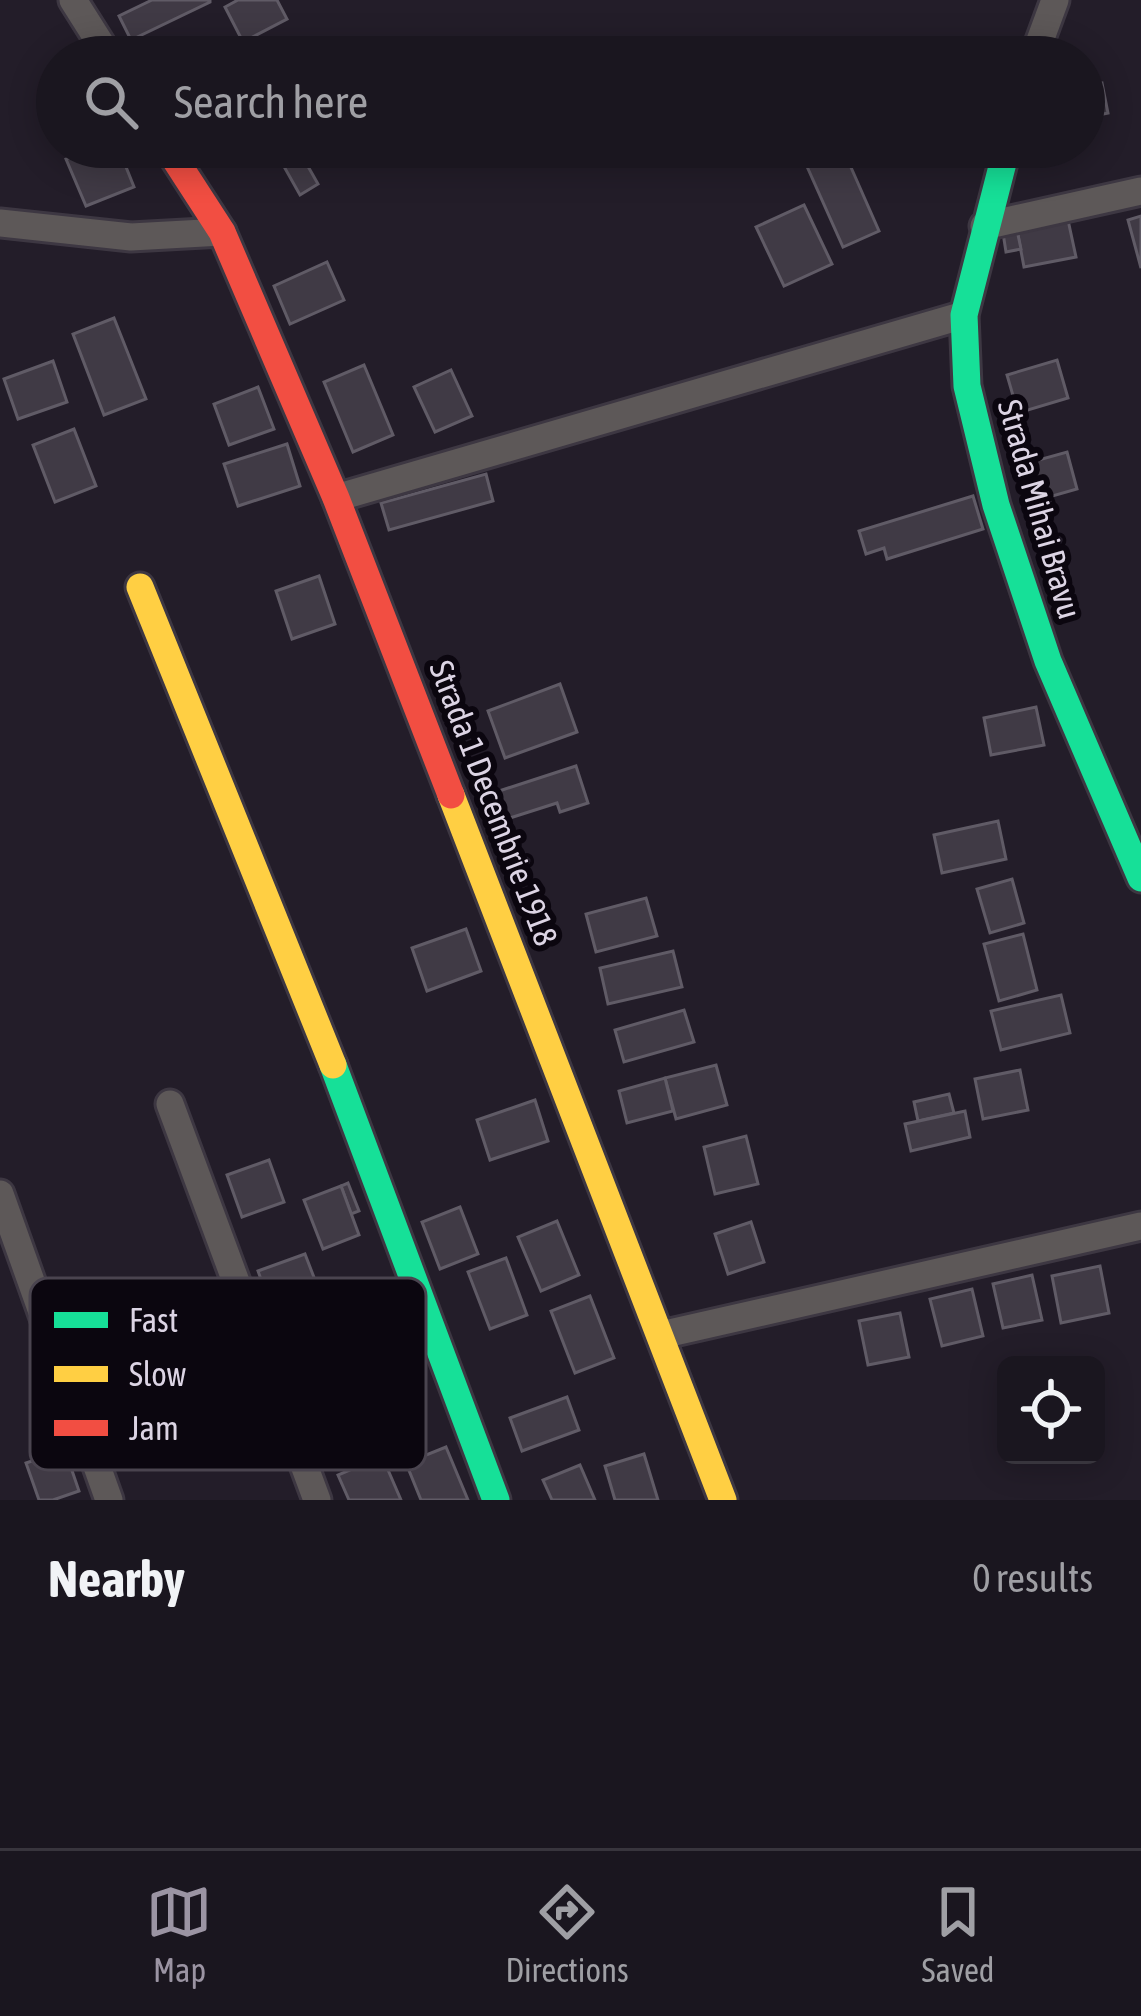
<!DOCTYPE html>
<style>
body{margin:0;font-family:"Asap Condensed",sans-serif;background:#27232c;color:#f1f3f6}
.controls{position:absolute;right:36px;bottom:36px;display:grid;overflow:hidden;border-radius:18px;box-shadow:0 6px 30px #0003}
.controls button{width:108px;height:108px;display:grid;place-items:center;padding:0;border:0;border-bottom:3px solid #38353d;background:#1a161f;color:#f1f3f6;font:60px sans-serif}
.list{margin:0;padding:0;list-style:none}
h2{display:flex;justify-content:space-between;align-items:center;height:156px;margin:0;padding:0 48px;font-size:51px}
h2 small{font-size:39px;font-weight:400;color:#9f9fa4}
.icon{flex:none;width:66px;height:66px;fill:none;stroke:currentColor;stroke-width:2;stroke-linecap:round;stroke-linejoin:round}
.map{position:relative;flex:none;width:1141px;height:1500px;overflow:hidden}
.search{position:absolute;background:#1a161f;box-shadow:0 6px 30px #0003;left:36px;right:36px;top:36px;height:132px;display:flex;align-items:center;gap:30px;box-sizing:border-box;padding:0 42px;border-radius:66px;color:#9f9fa4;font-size:45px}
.sheet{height:348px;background:#1a161f}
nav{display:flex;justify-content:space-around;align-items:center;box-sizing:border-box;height:168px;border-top:3px solid #38353d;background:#1a161f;font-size:33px;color:#9f9fa4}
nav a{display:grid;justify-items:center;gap:6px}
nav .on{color:#9b94a3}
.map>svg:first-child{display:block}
.building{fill:#403a45;stroke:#605b66;stroke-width:3}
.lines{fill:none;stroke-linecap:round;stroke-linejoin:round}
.street-casing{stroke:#3d3742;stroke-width:33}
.fast-casing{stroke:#3d3742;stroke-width:33}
.slow-casing{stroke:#3d3742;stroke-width:33}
.jam-casing{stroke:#3d3742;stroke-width:33}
.street{stroke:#5d5858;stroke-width:27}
.fast{stroke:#16e098;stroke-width:27}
.slow{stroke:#ffcf43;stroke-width:27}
.jam{stroke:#f24e42;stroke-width:27}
.labels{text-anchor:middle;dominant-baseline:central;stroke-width:12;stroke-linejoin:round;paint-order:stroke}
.street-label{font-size:33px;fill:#dcd4e4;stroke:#0b060f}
.key{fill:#0b060f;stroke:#4a444f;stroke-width:3}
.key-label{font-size:33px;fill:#dcd4e4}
</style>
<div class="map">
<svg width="1141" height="1500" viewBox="0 0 1141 1500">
<rect width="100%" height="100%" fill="#231d29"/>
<g class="building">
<path d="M152,0H210V2L131,40L119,16Z"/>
<path d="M238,0H277L287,19L243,42L225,7Z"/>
<path d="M1102,83L1108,113L1084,118V87Z"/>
<path d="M96,147H118L134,187L86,206L66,159Z"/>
<path d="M202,147H245L213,165Z"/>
<path d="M273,147H297L318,184L300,195Z"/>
<path d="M815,147H842L879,231L843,247L801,153Z"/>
<path d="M804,205L832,264L784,286L756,227Z"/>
<path d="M1141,216V268L1128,220Z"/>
<path d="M1068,220L1076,257L1024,267L1017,230Z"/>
<path d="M1017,230L1021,249L1006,252L1003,233Z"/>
<path d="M327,262L344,300L290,324L274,286Z"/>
<path d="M114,318L146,399L104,415L73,334Z"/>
<path d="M1057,360L1068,398L1018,413L1007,375Z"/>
<path d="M53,361L67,402L18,419L4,379Z"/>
<path d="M364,365L393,435L353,452L324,382Z"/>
<path d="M451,370L472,416L435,432L414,387Z"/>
<path d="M258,387L274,429L229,445L214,404Z"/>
<path d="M74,429L96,486L55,502L33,445Z"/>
<path d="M287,444L300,486L238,506L224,464Z"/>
<path d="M1067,452L1077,489L1035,501L1024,464Z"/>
<path d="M486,474L493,501L389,530L381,503Z"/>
<path d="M973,496L983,529L887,559L884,548L866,554L859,531Z"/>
<path d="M319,576L335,624L292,639L276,591Z"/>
<path d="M560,684L577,732L505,758L488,711Z"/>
<path d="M1036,707L1044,745L991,755L984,718Z"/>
<path d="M576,766L588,803L560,812L557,803L507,819L499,791Z"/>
<path d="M998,821L1006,859L942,873L934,835Z"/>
<path d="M1012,879L1024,923L990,933L977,889Z"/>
<path d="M646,898L657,936L596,952L586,914Z"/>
<path d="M466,929L481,971L427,991L412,948Z"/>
<path d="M1023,934L1037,990L999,1001L984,944Z"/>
<path d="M673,951L682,987L608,1004L600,968Z"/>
<path d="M1061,995L1070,1033L1001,1050L991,1011Z"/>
<path d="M684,1010L694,1042L624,1062L615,1030Z"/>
<path d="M716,1065L727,1105L676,1119L665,1078Z"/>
<path d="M1020,1070L1028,1110L983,1119L975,1079Z"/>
<path d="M665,1078L673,1111L627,1123L619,1091Z"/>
<path d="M949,1094L954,1113L918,1121L914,1102Z"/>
<path d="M535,1100L548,1141L490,1160L477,1120Z"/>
<path d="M965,1111L970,1137L911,1151L905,1124Z"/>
<path d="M746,1136L758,1184L715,1194L704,1147Z"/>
<path d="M269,1160L284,1202L242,1217L227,1175Z"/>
<path d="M348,1183L359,1211L351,1214L341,1186Z"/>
<path d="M341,1186L359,1235L323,1249L304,1200Z"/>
<path d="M460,1207L478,1254L440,1269L422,1222Z"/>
<path d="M557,1221L579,1275L541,1291L518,1237Z"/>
<path d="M751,1222L764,1262L728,1274L715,1234Z"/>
<path d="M305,1254L320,1293L272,1310L258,1271Z"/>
<path d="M506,1258L527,1315L490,1329L468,1272Z"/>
<path d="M1100,1266L1109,1313L1061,1323L1052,1276Z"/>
<path d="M1032,1275L1042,1320L1003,1328L993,1284Z"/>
<path d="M972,1289L983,1336L942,1346L930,1299Z"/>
<path d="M590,1296L614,1358L575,1373L551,1311Z"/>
<path d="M900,1313L909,1357L868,1365L859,1321Z"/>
<path d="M567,1397L579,1430L522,1451L510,1418Z"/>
<path d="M446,1447L468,1500H421L406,1463Z"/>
<path d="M65,1450L79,1491L53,1500H39L26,1463Z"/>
<path d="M644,1454L658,1500H615L605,1466Z"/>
<path d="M382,1456L401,1500H349L338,1475Z"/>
<path d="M580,1465L595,1500H552L543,1480Z"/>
</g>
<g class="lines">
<g class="street-casing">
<g id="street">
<path d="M73,0L109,57"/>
<path d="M1034,57L1055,0"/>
<path d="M0,223L131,237L222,232"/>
<path d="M984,226L1141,191"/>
<path d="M336,498L964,315"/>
<path d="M170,1104L317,1500"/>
<path d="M0,1194L109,1500"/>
<path d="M661,1335L1141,1226"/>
</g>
</g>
<g class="fast-casing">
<g id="fast">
<path d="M1007,147L964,315L967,386L996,505L1048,661L1141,878"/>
<path d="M333,1065L496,1500"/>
</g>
</g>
<g class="slow-casing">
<g id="slow">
<path d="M140,587L333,1065"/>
<path d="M451,795L723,1500"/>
</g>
</g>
<g class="jam-casing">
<path id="jam" d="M167,147L222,232L336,498L451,795"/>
</g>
<use href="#street" class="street"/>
<use href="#fast" class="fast"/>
<use href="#slow" class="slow"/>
<use href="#jam" class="jam"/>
</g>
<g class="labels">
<g class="street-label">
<text transform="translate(1040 509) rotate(74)">Strada Mihai Bravu</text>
<text transform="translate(494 803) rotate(69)">Strada 1 Decembrie 1918</text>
</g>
</g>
<rect x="30" y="1278" width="396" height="192" rx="18" class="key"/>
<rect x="54" y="1312" width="54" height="16" fill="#16e098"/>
<rect x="54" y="1366" width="54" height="16" fill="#ffcf43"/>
<rect x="54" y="1420" width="54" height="16" fill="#f24e42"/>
<g class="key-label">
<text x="129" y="1332">Fast</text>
<text x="129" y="1386">Slow</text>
<text x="129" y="1440">Jam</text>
</g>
</svg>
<div class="controls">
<button><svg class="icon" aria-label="locate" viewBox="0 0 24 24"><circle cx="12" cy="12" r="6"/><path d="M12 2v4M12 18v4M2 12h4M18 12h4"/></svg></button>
</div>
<div class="search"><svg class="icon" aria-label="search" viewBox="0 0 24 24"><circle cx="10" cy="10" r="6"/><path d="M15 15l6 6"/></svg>Search here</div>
</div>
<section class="sheet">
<h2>Nearby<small>0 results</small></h2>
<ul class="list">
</ul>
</section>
<nav>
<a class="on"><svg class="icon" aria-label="map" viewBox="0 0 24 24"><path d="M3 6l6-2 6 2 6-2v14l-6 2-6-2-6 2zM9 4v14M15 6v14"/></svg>Map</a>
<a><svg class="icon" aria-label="directions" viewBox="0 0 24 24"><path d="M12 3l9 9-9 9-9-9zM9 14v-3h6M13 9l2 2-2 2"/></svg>Directions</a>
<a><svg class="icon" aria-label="saved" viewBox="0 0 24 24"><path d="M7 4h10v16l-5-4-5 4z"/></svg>Saved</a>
</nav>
